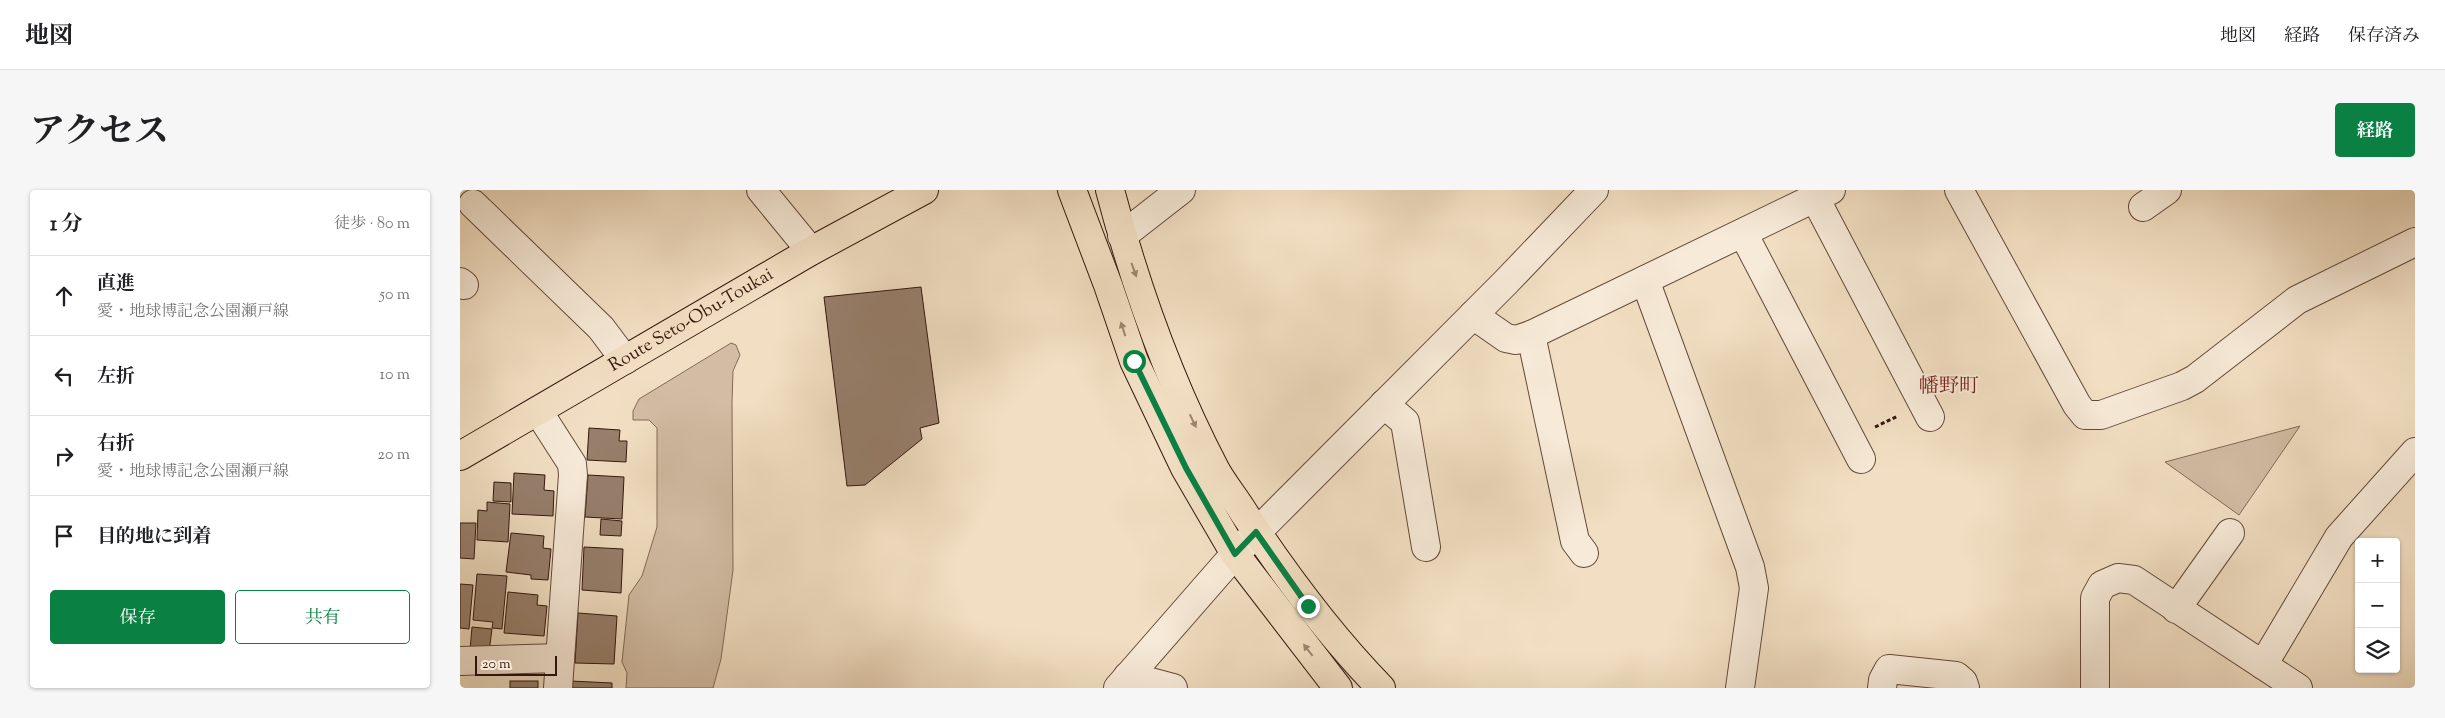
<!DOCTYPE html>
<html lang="ja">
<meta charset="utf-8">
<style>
body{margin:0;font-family:"Sorts Mill Goudy","Noto Serif JP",serif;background:#f6f6f6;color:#202124}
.controls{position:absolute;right:15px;bottom:15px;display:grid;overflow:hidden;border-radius:5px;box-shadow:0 1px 4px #0004}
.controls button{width:45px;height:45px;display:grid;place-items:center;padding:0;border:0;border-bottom:1px solid #e0e0e0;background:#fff;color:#202124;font:25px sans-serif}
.scale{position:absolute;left:15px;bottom:12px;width:82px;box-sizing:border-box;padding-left:5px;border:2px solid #34170d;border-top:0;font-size:14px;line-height:18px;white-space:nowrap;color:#34170d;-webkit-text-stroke:4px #f7ead8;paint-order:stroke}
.stop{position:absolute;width:15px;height:15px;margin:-11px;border:4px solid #0b8043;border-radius:50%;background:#fff}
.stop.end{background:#0b8043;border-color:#fff;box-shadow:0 1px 5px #0008}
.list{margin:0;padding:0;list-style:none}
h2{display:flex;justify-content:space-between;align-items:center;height:65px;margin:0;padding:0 20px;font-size:21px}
h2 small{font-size:16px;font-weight:400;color:#757577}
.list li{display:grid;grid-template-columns:32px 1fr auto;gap:15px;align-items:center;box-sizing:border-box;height:80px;padding:0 20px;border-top:1px solid #e0e0e0}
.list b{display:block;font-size:19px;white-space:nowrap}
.list p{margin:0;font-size:16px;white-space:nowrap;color:#757577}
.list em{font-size:16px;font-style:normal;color:#757577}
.actions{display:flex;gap:10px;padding:15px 20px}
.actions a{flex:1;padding:11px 0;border:1px solid #0b8043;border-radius:5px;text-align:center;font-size:18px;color:#0b8043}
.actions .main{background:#0b8043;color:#fff}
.icon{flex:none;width:28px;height:28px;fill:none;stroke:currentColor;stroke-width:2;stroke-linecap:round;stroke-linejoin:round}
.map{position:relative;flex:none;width:1955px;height:498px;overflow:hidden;border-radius:5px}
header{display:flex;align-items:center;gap:30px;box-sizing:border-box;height:70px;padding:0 25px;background:#fff;border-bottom:1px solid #e0e0e0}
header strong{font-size:24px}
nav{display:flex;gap:28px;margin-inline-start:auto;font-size:18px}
.intro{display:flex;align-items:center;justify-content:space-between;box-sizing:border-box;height:120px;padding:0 30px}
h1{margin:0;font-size:35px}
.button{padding:12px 22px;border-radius:5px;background:#0b8043;color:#fff;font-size:18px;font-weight:700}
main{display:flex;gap:30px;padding:0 30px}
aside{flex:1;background:#fff;border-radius:5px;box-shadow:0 1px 4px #0004}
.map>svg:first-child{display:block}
.green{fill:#d2bda4;stroke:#836a58}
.building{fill:#977f6c;stroke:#34170d}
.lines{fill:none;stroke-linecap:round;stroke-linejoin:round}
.minor-casing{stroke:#64493a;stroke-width:30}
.major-casing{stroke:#34170d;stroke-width:30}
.path{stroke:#34170d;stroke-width:3;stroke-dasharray:4 2.5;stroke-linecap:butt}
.minor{stroke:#f7ead8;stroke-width:28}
.major{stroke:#f2dfc3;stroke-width:28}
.oneway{fill:#9c8571}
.route{stroke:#0b8043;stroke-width:6}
.labels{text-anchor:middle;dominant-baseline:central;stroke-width:4;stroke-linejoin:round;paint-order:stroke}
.street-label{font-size:18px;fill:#34170d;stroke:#f7ead8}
.quarter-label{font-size:20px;fill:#7a1f14;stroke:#f7ead8}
</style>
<header>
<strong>地図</strong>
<nav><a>地図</a><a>経路</a><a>保存済み</a></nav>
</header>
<div class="intro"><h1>アクセス</h1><a class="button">経路</a></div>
<main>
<aside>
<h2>1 分<small>徒歩 · 80 m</small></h2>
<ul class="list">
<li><svg class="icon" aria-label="ahead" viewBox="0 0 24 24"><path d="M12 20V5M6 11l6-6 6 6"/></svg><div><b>直進</b><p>愛・地球博記念公園瀬戸線</p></div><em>50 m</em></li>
<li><svg class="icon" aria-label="left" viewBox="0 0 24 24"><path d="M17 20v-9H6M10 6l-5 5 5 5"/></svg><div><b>左折</b></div><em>10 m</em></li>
<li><svg class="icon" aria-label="right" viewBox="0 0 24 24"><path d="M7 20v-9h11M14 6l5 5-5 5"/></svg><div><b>右折</b><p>愛・地球博記念公園瀬戸線</p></div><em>20 m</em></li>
<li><svg class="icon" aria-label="arrive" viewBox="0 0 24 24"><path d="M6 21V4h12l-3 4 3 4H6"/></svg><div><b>目的地に到着</b></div></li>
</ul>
<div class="actions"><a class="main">保存</a><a>共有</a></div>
</aside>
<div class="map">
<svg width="1955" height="498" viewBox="0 0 1955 498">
<rect width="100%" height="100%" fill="#f2dfc3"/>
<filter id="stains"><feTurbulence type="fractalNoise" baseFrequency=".004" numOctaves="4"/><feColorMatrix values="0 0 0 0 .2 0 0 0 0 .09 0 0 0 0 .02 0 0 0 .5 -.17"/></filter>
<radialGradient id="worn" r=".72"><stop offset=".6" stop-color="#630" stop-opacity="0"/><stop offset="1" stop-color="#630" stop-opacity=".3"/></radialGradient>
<g class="green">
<path d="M271,153L276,155L280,165L273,181L272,213L273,380L261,469L253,498H166L167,483L162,472L169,405L182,386L197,337V238L189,230H173V221L179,209Z"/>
<path d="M1840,236L1779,325L1705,272Z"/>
</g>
<g class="building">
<path d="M461,97L479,233L460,238L462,249L405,295L387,296L364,107Z"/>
<path d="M129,238L160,240L159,251H167L166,272L127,270Z"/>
<path d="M54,283L85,285L84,300L94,301L93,326L52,324Z"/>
<path d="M128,285L164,287L162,329L125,327Z"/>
<path d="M34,292L51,293V312L33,311Z"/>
<path d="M27,312L50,314L48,352L17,350L18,320L27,321Z"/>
<path d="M141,329L162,331L161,346L140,345Z"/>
<path d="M0,333H16L14,369L0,368Z"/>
<path d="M51,343L84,346L83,358L91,359L88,390L71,389V385L46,382Z"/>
<path d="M124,357L163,359L161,403L122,400Z"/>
<path d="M17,384L47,386L42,439L32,438L33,432L13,430Z"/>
<path d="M0,394L13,395L9,439L0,438Z"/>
<path d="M48,402L78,405L77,415L87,416L84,446L44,443Z"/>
<path d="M118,423L157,426L154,474L115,473Z"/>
<path d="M12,437L32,439L29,462L10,460Z"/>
<rect x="50" y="491" width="28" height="7"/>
<path d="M111,491L152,493V498H110Z"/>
</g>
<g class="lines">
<g class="minor-casing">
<g id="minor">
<path d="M301,0L351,61"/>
<path d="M1499,0L1617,215L1625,225H1641L1722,196L1735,189L1837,110L1955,52"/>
<path d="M1355,8L1470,227"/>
<path d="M13,14L141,138L165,170"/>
<path d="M1683,17L1707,0"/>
<path d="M1283,43L1401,269"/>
<path d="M662,46L721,0"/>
<path d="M1185,90L1290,377L1294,398L1280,498"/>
<path d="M0,92L4,95"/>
<path d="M1013,125L1046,148L1056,150L1071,145L1371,0"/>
<path d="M1071,145L1115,351L1124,363"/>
<path d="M924,214L945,232L966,357"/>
<path d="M78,221L112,274L113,285L98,498"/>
<path d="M1716,419L1770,343"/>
<path d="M0,471L100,468"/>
<path d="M1803,475L1879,347L1955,262"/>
<path d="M668,486L713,498"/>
<path d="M658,498L775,364L1046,92L1134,0"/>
<path d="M1422,498L1423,490L1429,479L1496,486L1503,492L1505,498"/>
<path d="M1635,498V408L1642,395L1658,388L1674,390L1838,498"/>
</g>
</g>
<g class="major-casing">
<g id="major">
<path d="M612,0L648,95L674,171L725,278L775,364L878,498"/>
<path d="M650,0C675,95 709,191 755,279C763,294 775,308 784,323C825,385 869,445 921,498"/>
<path id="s1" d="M0,266L351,61L464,0"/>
</g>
</g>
<path class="path" d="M1415,237L1438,226"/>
<use href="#minor" class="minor"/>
<use href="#major" class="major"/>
</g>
<defs><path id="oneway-solid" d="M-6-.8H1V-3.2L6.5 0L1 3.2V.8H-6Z" transform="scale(1.25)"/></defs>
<g class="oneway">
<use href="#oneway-solid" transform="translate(674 80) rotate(70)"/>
<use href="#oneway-solid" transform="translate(663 139) rotate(-108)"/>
<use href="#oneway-solid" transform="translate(733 231) rotate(65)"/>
<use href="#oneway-solid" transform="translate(848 460) rotate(-128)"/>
</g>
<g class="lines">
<path class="route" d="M674,171L726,278L775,364L796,342L848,416"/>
</g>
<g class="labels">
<g class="street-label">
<text stroke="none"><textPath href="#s1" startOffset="268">Route Seto-Obu-Toukai</textPath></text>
</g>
<g class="quarter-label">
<text x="1489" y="197">幡野町</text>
</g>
</g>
<rect width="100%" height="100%" filter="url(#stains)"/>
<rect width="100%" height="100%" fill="url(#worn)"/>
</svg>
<div class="controls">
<button>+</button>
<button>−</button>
<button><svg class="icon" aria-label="layers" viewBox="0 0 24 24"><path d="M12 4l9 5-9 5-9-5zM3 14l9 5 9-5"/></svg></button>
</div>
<div class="scale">20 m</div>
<div class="stop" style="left:674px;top:171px"></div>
<div class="stop end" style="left:848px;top:416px"></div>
</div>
</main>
